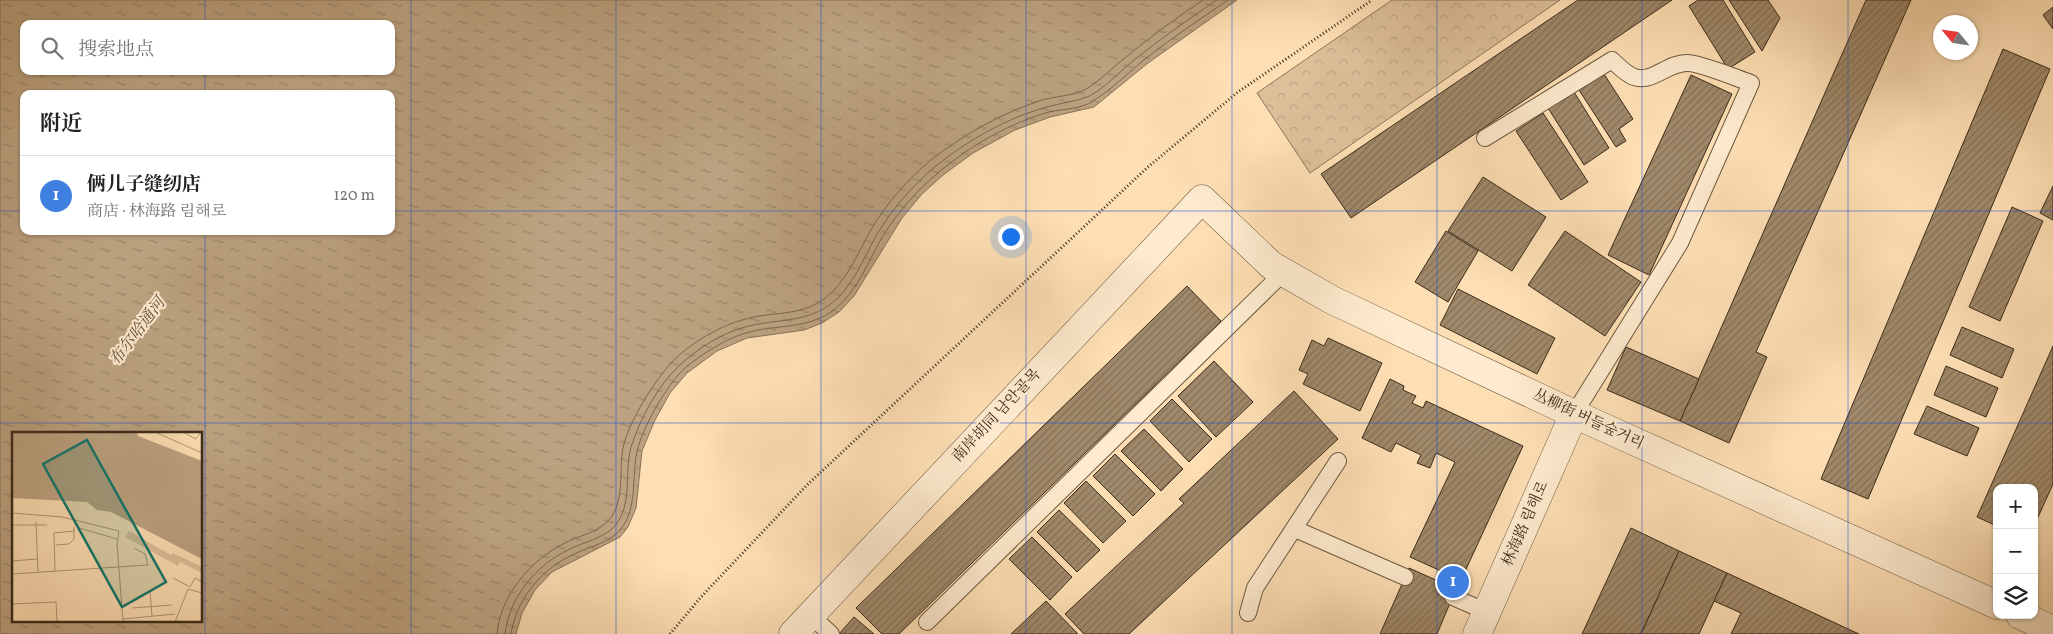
<!DOCTYPE html>
<html lang="zh">
<meta charset="utf-8">
<style>
body{margin:0;font-family:Vollkorn,"Noto Serif SC","Noto Serif KR",serif;background:#f6f6f6;color:#222}
.controls{position:absolute;right:15px;bottom:15px;display:grid;overflow:hidden;border-radius:10px;box-shadow:0 1px 4px #0004}
.controls button{width:45px;height:45px;display:grid;place-items:center;padding:0;border:0;border-bottom:1px solid #e0e0e0;background:#fff;color:#222;font:25px sans-serif}
.compass{position:absolute;left:1933px;top:15px;width:45px;height:45px;border-radius:50%;background:#fff;box-shadow:0 1px 4px #0004;rotate:299deg}
.you{position:absolute;left:1010px;top:236px;width:18px;height:18px;margin:-12px;border:4px solid #fff;border-radius:50%;background:#1a73e8;box-shadow:0 0 0 8px #1a73e833}
.badge{display:grid;place-items:center;width:32px;height:32px;border-radius:50%;background:#0f766e;color:#fff;font-size:16px;font-weight:700}
.pin{position:absolute;translate:-50% -50%;border:2px solid #fff;box-shadow:0 1px 5px #0006}
.list{margin:0;padding:0;list-style:none}
h2{display:flex;justify-content:space-between;align-items:center;height:65px;margin:0;padding:0 20px;font-size:21px}
h2 small{font-size:16px;font-weight:400;color:#767676}
.list li{display:grid;grid-template-columns:32px 1fr auto;gap:15px;align-items:center;box-sizing:border-box;height:80px;padding:0 20px;border-top:1px solid #e0e0e0}
.list b{display:block;font-size:19px;white-space:nowrap}
.list p{margin:0;font-size:16px;white-space:nowrap;color:#767676}
.list em{font-size:16px;font-style:normal;color:#767676}
.icon{flex:none;width:28px;height:28px;fill:none;stroke:currentColor;stroke-width:2;stroke-linecap:round;stroke-linejoin:round}
.map{position:relative;flex:none;width:2053px;height:634px;overflow:hidden}
.search{position:absolute;background:#fff;box-shadow:0 1px 4px #0004;left:20px;top:20px;width:375px;height:55px;display:flex;align-items:center;gap:12px;box-sizing:border-box;padding:0 18px;border-radius:10px;color:#767676;font-size:19px}
.panel{position:absolute;background:#fff;box-shadow:0 1px 4px #0004;left:20px;top:90px;width:375px;height:145px;border-radius:10px}
.map>svg:first-child{display:block}
.park{fill:url(#park-crowns);stroke:#8c765a}
.water{fill:url(#water-ripples);stroke:#887257;fill-rule:evenodd}
.lines{fill:none;stroke-linecap:round;stroke-linejoin:round}
.shore{stroke:#7c664d;stroke-width:1}
.building{fill:url(#building-hatch);stroke:#3b2b1a}
.lane-casing{stroke:#6c5840;stroke-width:18}
.street-casing{stroke:#6c5840;stroke-width:29}
.path{stroke:#3b2b1a;stroke-width:3;stroke-dasharray:1 2.5;stroke-linecap:butt}
.lane{stroke:#feeace;stroke-width:16}
.street{stroke:#feeace;stroke-width:28}
.grid{fill:none;stroke:#1d4ed8;stroke-width:1;stroke-opacity:0.55}
.labels{text-anchor:middle;dominant-baseline:central;stroke-width:4.5;stroke-linejoin:round;paint-order:stroke}
.street-label{font-size:15px;fill:#3b2b1a;stroke:#feeace}
.water-label{font-size:16px;font-style:italic;fill:#624f39;stroke:#feeace}
.inset-road{fill:none;stroke:#b09776;stroke-width:1}
.view{fill:#0f766e;fill-opacity:0.15;stroke:#0f766e;stroke-width:2.5}
.inset-edge{fill:none;stroke:#3b2b1a;stroke-width:2.5}
</style>
<div class="map">
<svg width="2053" height="634" viewBox="0 0 2053 634">
<defs>
<pattern id="park-crowns" width="20" height="18" patternUnits="userSpaceOnUse" patternTransform="scale(1.25)"><rect width="20" height="18" fill="#ddc09a"/><path d="M2 6a3 3 0 1 1 6 0M12 15a3 3 0 1 1 6 0" fill="none" stroke="#bfa584"/></pattern>
<pattern id="water-ripples" width="26" height="14" patternUnits="userSpaceOnUse" patternTransform="scale(1.25)"><rect width="26" height="14" fill="#bca280"/><path d="M2 4q2-2 4 0t4 0M15 11q2-2 4 0t4 0" fill="none" stroke="#9a8468"/></pattern>
<pattern id="building-hatch" width="6" height="6" patternUnits="userSpaceOnUse" patternTransform="scale(1.25)"><rect width="6" height="6" fill="#a0896a"/><path d="M-1 1l2-2M0 6l6-6M5 7l2-2" fill="none" stroke="#847056"/></pattern>
</defs>
<rect width="100%" height="100%" fill="#fedfb4"/>
<filter id="stains"><feTurbulence type="fractalNoise" baseFrequency=".004" numOctaves="4"/><feColorMatrix values="0 0 0 0 .2 0 0 0 0 .09 0 0 0 0 .02 0 0 0 .5 -.17"/></filter>
<radialGradient id="worn" r=".72"><stop offset=".6" stop-color="#630" stop-opacity="0"/><stop offset="1" stop-color="#630" stop-opacity=".3"/></radialGradient>
<path class="park" d="M1392,0H1560L1310,173L1257,93Z"/>
<path class="water" d="M0,0H1237L1148,63L1094,107L1050,117L1015,130L973,153L943,175L922,194L902,218L854,296L839,312L822,323L804,330L747,338L717,351L687,373L670,393L655,420L642,451L636,508L628,527L620,537L552,572L535,590L522,613L516,634H0ZM24,24H391V71H24ZM24,94H391V231H24ZM14,433H201V620H14Z"/>
<g class="lines">
<g class="shore">
<path d="M497,634C500,596 530,561 563,544C577,536 597,533 608,521C625,504 619,470 623,448C629,421 654,381 673,361C689,344 720,326 742,320C770,311 800,317 824,299C847,282 858,252 872,228C887,203 908,179 931,160C964,134 1002,113 1042,100C1056,96 1074,96 1086,89C1100,81 1113,67 1126,57C1150,37 1176,18 1203,0"/>
<path d="M505,634C509,597 537,564 570,549C584,542 604,538 615,526C633,504 624,473 631,447C640,419 658,385 680,365C697,349 722,333 745,327C774,319 803,323 828,306C853,289 864,256 879,231C894,207 914,184 936,166C968,140 1007,118 1047,107C1060,103 1074,102 1087,97C1099,93 1123,69 1134,60C1161,39 1188,19 1217,0"/>
<path d="M511,634C516,600 540,571 570,556C585,548 603,545 616,534C639,514 631,478 637,452C642,428 667,384 685,368C702,354 725,339 746,333C776,324 807,330 834,310C858,291 869,259 884,234C899,211 917,190 938,173C969,146 1010,123 1049,112C1063,109 1082,109 1093,101C1112,89 1128,73 1145,59C1172,38 1200,19 1228,0"/>
</g>
</g>
<g class="building">
<path d="M1578,0H1672L1351,218L1321,174Z"/>
<path d="M1698,0H1723L1755,52L1728,69L1689,6Z"/>
<path d="M1729,0H1768L1780,18L1762,51Z"/>
<path d="M1866,0H1911L1756,352L1767,357L1729,443L1680,421Z"/>
<path d="M2053,7V29L2043,15Z"/>
<path d="M2003,49L2050,69L1868,499L1821,479Z"/>
<path d="M1604,74L1633,119L1619,129L1626,141L1616,147L1579,90Z"/>
<path d="M1691,75L1732,94L1649,275L1608,255Z"/>
<path d="M1574,92L1609,148L1584,165L1548,108Z"/>
<path d="M1543,113L1588,182L1561,200L1516,131Z"/>
<path d="M1483,177L1546,217L1512,271L1448,231Z"/>
<path d="M2053,186V220L2040,213Z"/>
<path d="M2012,207L2043,221L2000,321L1969,307Z"/>
<path d="M1446,231L1478,251L1448,302L1415,282Z"/>
<path d="M1565,231L1641,282L1605,336L1528,285Z"/>
<path d="M1187,286L1221,321L899,634H882L856,608Z"/>
<path d="M1458,289L1555,338L1537,374L1440,325Z"/>
<path d="M1962,327L2014,349L2002,378L1950,355Z"/>
<path d="M1328,338L1382,363L1360,411L1303,384L1308,374L1299,370L1312,340L1324,346Z"/>
<path d="M2053,346V484L2034,526V488H1997V526L1977,517Z"/>
<path d="M1626,347L1699,379L1680,421L1607,390Z"/>
<path d="M1214,361L1253,402L1216,437L1178,396Z"/>
<path d="M1946,366L1998,388L1986,417L1934,395Z"/>
<path d="M1390,379L1404,386L1403,390L1416,396L1412,403L1423,408L1426,401L1523,446L1461,580L1410,557L1455,462L1436,453L1430,468L1417,463L1421,455L1396,443L1391,452L1362,438Z"/>
<path d="M1294,391L1338,439L1129,634H1084L1065,614L1184,503L1179,499Z"/>
<path d="M1172,399L1212,439L1189,462L1150,421Z"/>
<path d="M1927,406L1979,428L1967,456L1914,434Z"/>
<path d="M1144,429L1183,469L1161,491L1121,451Z"/>
<path d="M1115,454L1155,494L1133,516L1093,476Z"/>
<path d="M1086,481L1126,521L1103,543L1064,503Z"/>
<path d="M1059,510L1100,550L1077,572L1037,532Z"/>
<path d="M1631,528L1679,551L1641,634H1582Z"/>
<path d="M1032,537L1072,577L1050,600L1009,559Z"/>
<path d="M1679,551L1727,573L1699,634H1641Z"/>
<path d="M1409,568L1456,589L1437,634H1380Z"/>
<path d="M1727,573L1859,634H1731L1741,613L1714,601Z"/>
<path d="M1046,601L1078,634H1011Z"/>
<path d="M854,617L874,634H839Z"/>
</g>
<g class="lines">
<g class="lane-casing">
<g id="lane">
<path d="M1485,138L1612,60C1617,65 1623,71 1630,75C1650,87 1666,62 1688,63C1703,64 1736,78 1751,83L1680,243L1574,414"/>
<path d="M1295,529L1405,577"/>
<path d="M1453,597L1487,612"/>
<path d="M1248,613L1255,588L1338,461"/>
<path d="M810,615L831,634"/>
<path d="M927,622L1283,273"/>
</g>
</g>
<g class="street-casing">
<g id="street">
<path d="M2020,615L2053,630"/>
<path d="M793,634L1202,199L1271,265L1332,300L1574,414L1997,605"/>
<path d="M1477,634L1574,414"/>
</g>
</g>
<path class="path" d="M670,634L701,597L807,485L1148,167L1238,92L1372,0"/>
<use href="#lane" class="lane"/>
<use href="#street" class="street"/>
</g>
<path class="grid" d="M205,0V24M411,0V634M616,0V634M821,0V634M1026,0V634M1232,0V634M1437,0V634M1642,0V634M1848,0V634M205,71V94M0,211H24M391,211H2053M205,231V634M0,423H2053"/>
<g class="labels">
<g class="street-label">
<text transform="translate(997 416) rotate(-47)">南岸胡同 남안골목</text>
<text transform="translate(1588 420) rotate(25)">丛柳街 버들숲거리</text>
<text transform="translate(1526 524) rotate(-66)">林海路 림해로</text>
</g>
<g class="water-label">
<text transform="translate(138 332) rotate(-53)">布尔哈通河</text>
</g>
</g>
<g transform="translate(12 432)">
<rect width="190" height="190" fill="#fedfb4"/>
<path d="M117,99L159,123L161,121L190,135V141L168,130L166,134L113,105Z" fill="#ddc09a"/>
<path d="M0,0H125L126,4L190,29V127L99,80L85,78L75,70L0,66Z" fill="#bca280"/>
<path class="inset-road" d="M143,0L190,21M171,0L184,7L189,0M0,81L50,85L107,99L105,112L111,190M24,90L26,140M0,93H35M67,96L105,107M44,113L57,112L62,107V95M0,129L25,127M43,139L42,101L62,99M0,142L136,133L133,122L122,116M161,146L178,155L183,146L190,150M138,159L140,184M0,172L44,170L45,190M120,176L160,173M111,187L163,182M163,190L176,157L190,161"/>
<path class="view" d="M75,8L154,150L110,175L31,32Z"/>
<rect width="190" height="190" class="inset-edge"/>
</g>
<rect width="100%" height="100%" filter="url(#stains)"/>
<rect width="100%" height="100%" fill="url(#worn)"/>
</svg>
<div class="controls">
<button>+</button>
<button>−</button>
<button><svg class="icon" aria-label="layers" viewBox="0 0 24 24"><path d="M12 4l9 5-9 5-9-5zM3 14l9 5 9-5"/></svg></button>
</div>
<svg class="compass" viewBox="-18 -18 36 36"><path d="M0-13l5 13h-10z" fill="#e53935"/><path d="M0 13l5-13h-10z" fill="#767676"/></svg>
<div class="you"></div>
<div class="pin badge" style="left:1453px;top:582px;background:#3f7fe0">1</div>
<div class="search"><svg class="icon" aria-label="search" viewBox="0 0 24 24"><circle cx="10" cy="10" r="6"/><path d="M15 15l6 6"/></svg>搜索地点</div>
<section class="panel">
<h2>附近<small></small></h2>
<ul class="list">
<li><span class="badge" style="background:#3f7fe0">1</span><div><b>俩儿子缝纫店</b><p>商店 · 林海路 림해로</p></div><em>120 m</em></li>
</ul>
</section>
</div>
